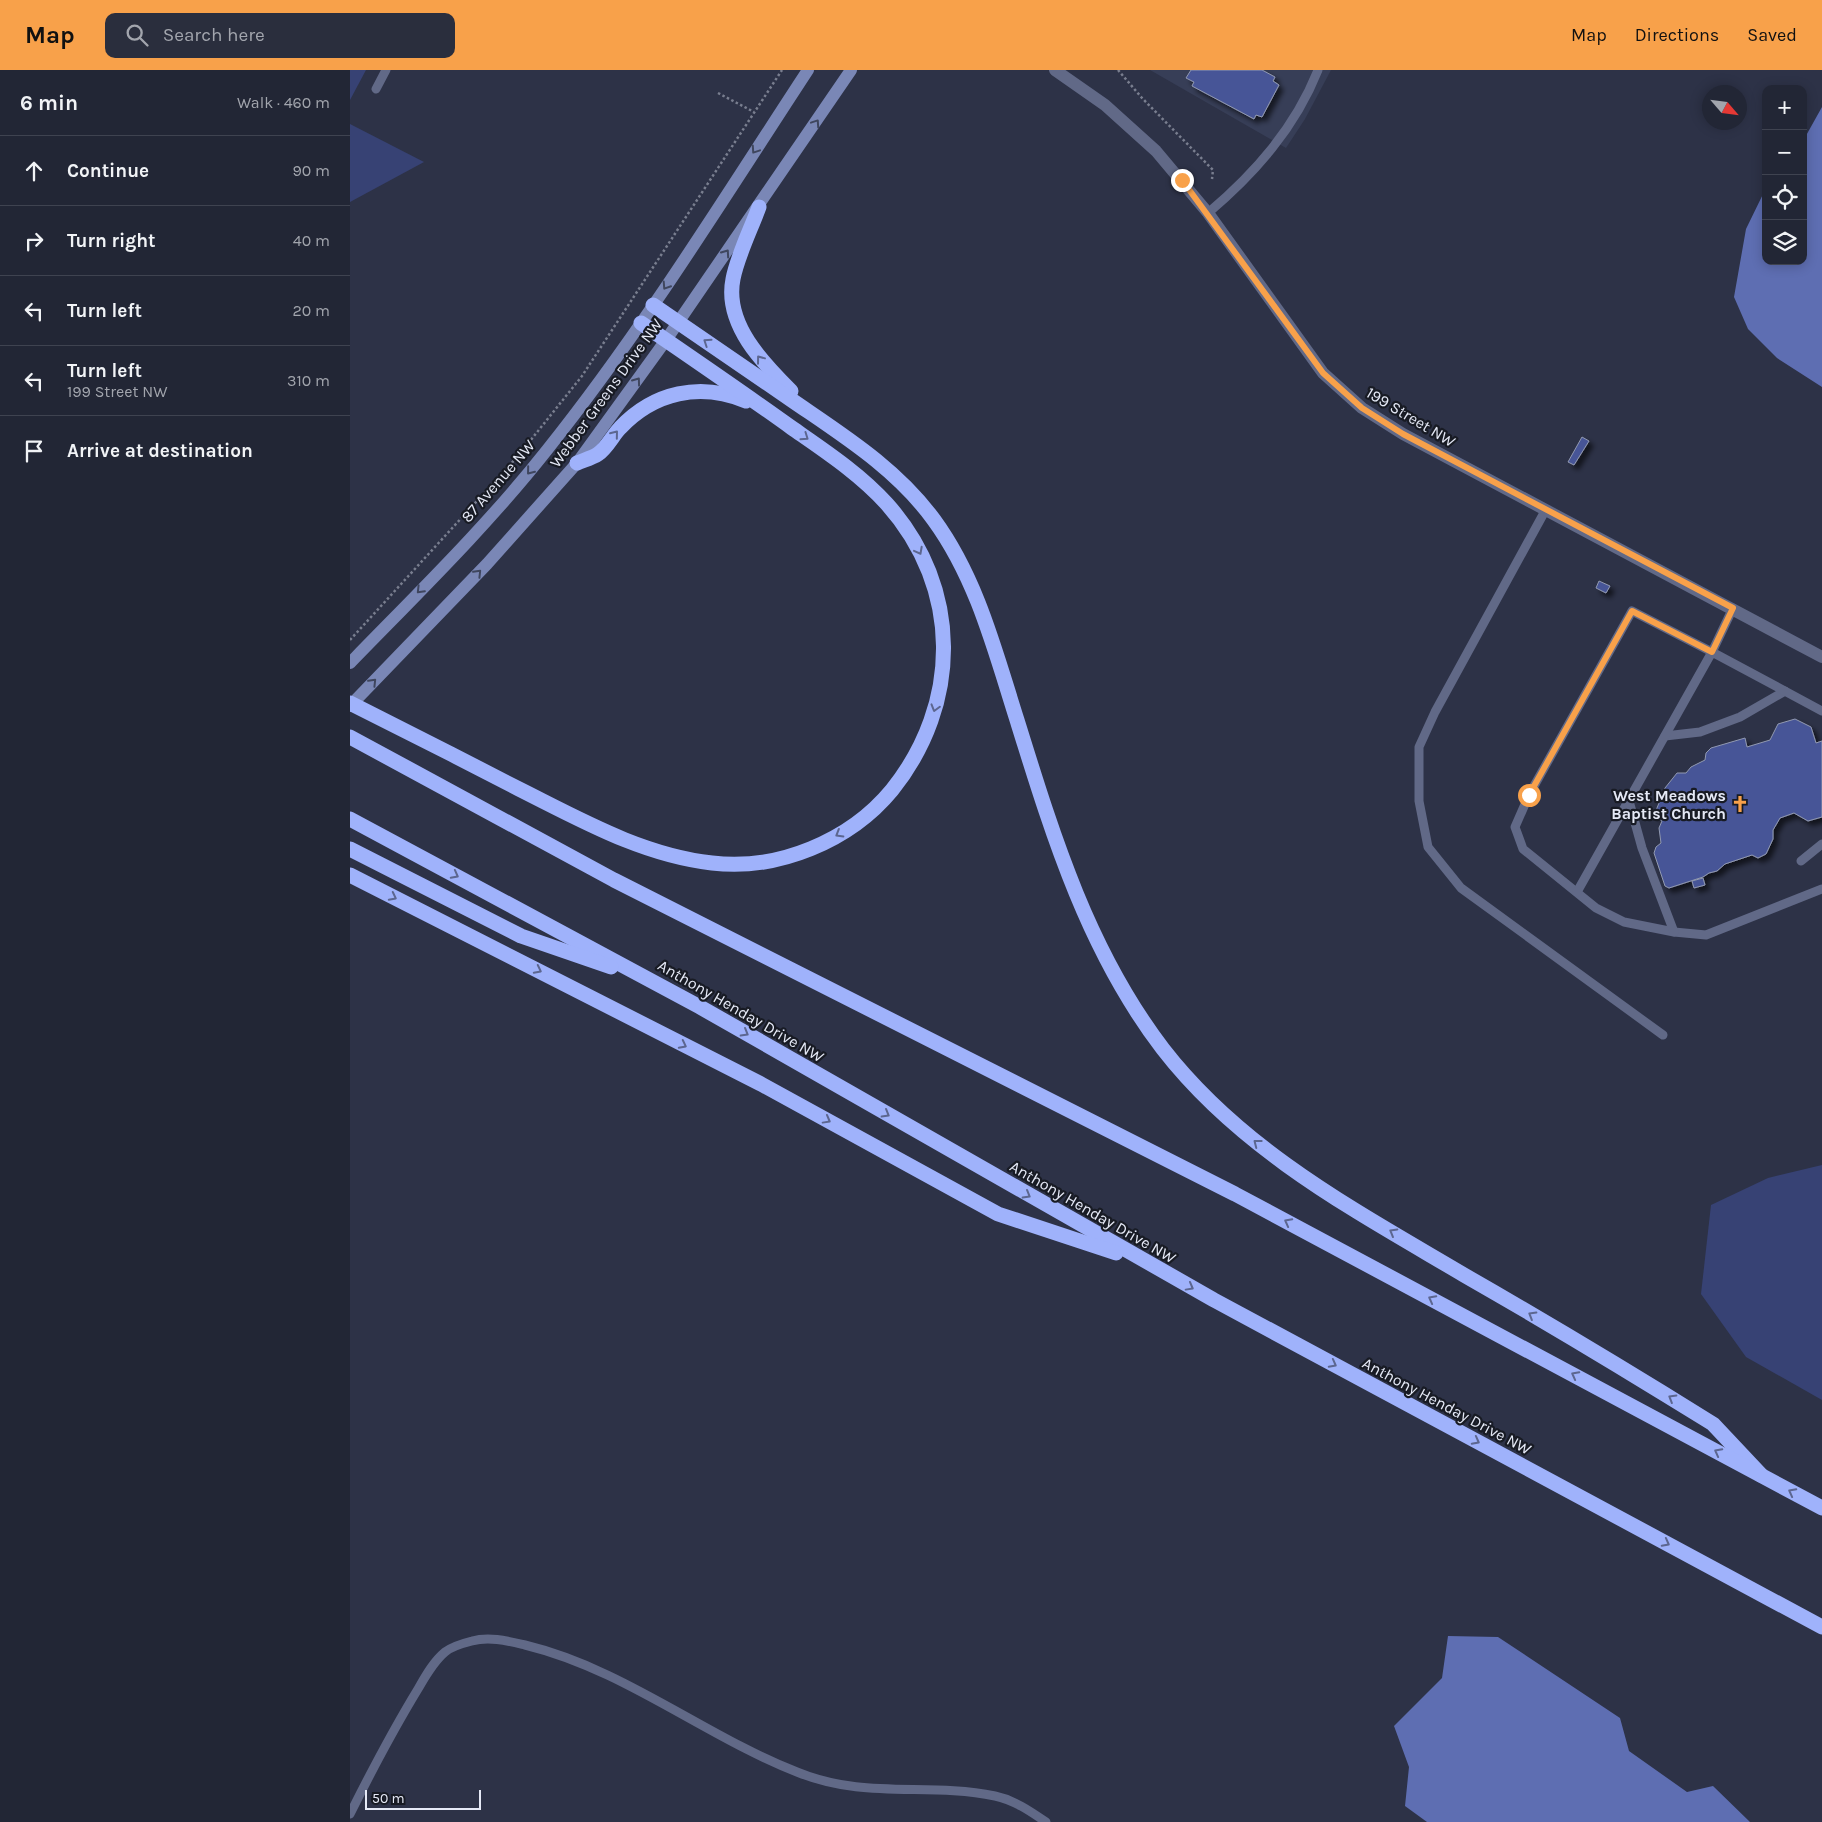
<!DOCTYPE html>
<meta charset="utf-8">
<style>
body{margin:0;font-family:Karla,sans-serif;background:#2a2e3d;color:#f1f3f6}
.controls{position:absolute;right:15px;top:15px;display:grid;overflow:hidden;border-radius:10px;box-shadow:0 2px 12px #0003}
.controls button{width:45px;height:45px;display:grid;place-items:center;padding:0;border:0;border-bottom:1px solid #3f4350;background:#222635;color:#f1f3f6;font:25px sans-serif}
.compass{position:absolute;left:1352px;top:15px;width:45px;height:45px;border-radius:50%;background:#222635;box-shadow:0 2px 12px #0003;rotate:118deg}
.scale{position:absolute;left:15px;bottom:12px;width:116px;box-sizing:border-box;padding-left:5px;border:2px solid #e5e9f6;border-top:0;font-size:14px;line-height:18px;white-space:nowrap;color:#e5e9f6;-webkit-text-stroke:4px #181b24;paint-order:stroke}
.stop{position:absolute;width:15px;height:15px;margin:-11px;border:4px solid #f8a14a;border-radius:50%;background:#fff}
.stop.end{background:#f8a14a;border-color:#fff;box-shadow:0 1px 5px #0008}
.list{margin:0;padding:0;list-style:none}
h2{display:flex;justify-content:space-between;align-items:center;height:65px;margin:0;padding:0 20px;font-size:21px}
h2 small{font-size:16px;font-weight:400;color:#a2a5ad}
.list li{display:grid;grid-template-columns:32px 1fr auto;gap:15px;align-items:center;box-sizing:border-box;height:70px;padding:0 20px;border-top:1px solid #3f4350}
.list b{display:block;font-size:19px;white-space:nowrap}
.list p{margin:0;font-size:16px;white-space:nowrap;color:#a2a5ad}
.list em{font-size:16px;font-style:normal;color:#a2a5ad}
.icon{flex:none;width:28px;height:28px;fill:none;stroke:currentColor;stroke-width:2;stroke-linecap:round;stroke-linejoin:round}
.map{position:relative;flex:none;width:1472px;height:1752px;overflow:hidden}
header{display:flex;align-items:center;gap:30px;box-sizing:border-box;height:70px;padding:0 25px;background:#f8a14a;color:#111}
header strong{font-size:24px}
nav{display:flex;gap:28px;margin-inline-start:auto;font-size:18px}
.search{width:350px;height:45px;background:#2a2e3d;display:flex;align-items:center;gap:12px;box-sizing:border-box;padding:0 18px;border-radius:10px;color:#a2a5ad;font-size:19px}
main{display:flex}
aside{flex:1;background:#222635}
.map>svg:first-child{display:block}
.built{fill:#373e57}
.green{fill:#374274}
.water{fill:#5e6eb2}
.building{fill:#475597;stroke:#9199b1;filter:url(#shadow)}
.lines{fill:none;stroke-linecap:round;stroke-linejoin:round}
.path{stroke:#797e8f;stroke-width:2.5;stroke-dasharray:2.5 2.5;stroke-linecap:butt}
.lane{stroke:#616987;stroke-width:9}
.street{stroke:#616987;stroke-width:12}
.secondary{stroke:#7a87b6;stroke-width:12}
.highway{stroke:#9fb2fb;stroke-width:15}
.oneway{stroke:#3f465e}
.oneway2{stroke:#5c6690}
.route{stroke:#f8a14a;stroke-width:6}
.labels{text-anchor:middle;dominant-baseline:central;stroke-width:4.5;stroke-linejoin:round;paint-order:stroke}
.street-label{font-size:16px;fill:#e5e9f6;stroke:#181b24}
.poi-label{font-size:16px;font-weight:bold;fill:#e5e9f6;stroke:#181b24;text-anchor:end}
</style>
<header>
<strong>Map</strong>
<div class="search"><svg class="icon" aria-label="search" viewBox="0 0 24 24"><circle cx="10" cy="10" r="6"/><path d="M15 15l6 6"/></svg>Search here</div>
<nav><a>Map</a><a>Directions</a><a>Saved</a></nav>
</header>
<main>
<aside>
<h2>6 min<small>Walk · 460 m</small></h2>
<ul class="list">
<li><svg class="icon" aria-label="ahead" viewBox="0 0 24 24"><path d="M12 20V5M6 11l6-6 6 6"/></svg><div><b>Continue</b></div><em>90 m</em></li>
<li><svg class="icon" aria-label="right" viewBox="0 0 24 24"><path d="M7 20v-9h11M14 6l5 5-5 5"/></svg><div><b>Turn right</b></div><em>40 m</em></li>
<li><svg class="icon" aria-label="left" viewBox="0 0 24 24"><path d="M17 20v-9H6M10 6l-5 5 5 5"/></svg><div><b>Turn left</b></div><em>20 m</em></li>
<li><svg class="icon" aria-label="left" viewBox="0 0 24 24"><path d="M17 20v-9H6M10 6l-5 5 5 5"/></svg><div><b>Turn left</b><p>199 Street NW</p></div><em>310 m</em></li>
<li><svg class="icon" aria-label="arrive" viewBox="0 0 24 24"><path d="M6 21V4h12l-3 4 3 4H6"/></svg><div><b>Arrive at destination</b></div></li>
</ul>
</aside>
<div class="map">
<svg width="1472" height="1752" viewBox="0 0 1472 1752">
<defs>
<filter id="shadow"><feDropShadow dx="4.5" dy="4.5" stdDeviation="2.5" flood-color="#0009"/></filter>
</defs>
<rect width="100%" height="100%" fill="#2d3247"/>
<path class="built" d="M800,0H981L955,49L936,78Z"/>
<g class="green">
<path d="M0,0H16L0,30Z"/>
<path d="M0,54L74,92L0,132Z"/>
<path d="M1472,1095V1330L1396,1287L1351,1224L1361,1135L1418,1108Z"/>
</g>
<g class="water">
<path d="M1472,37V317L1427,288L1398,259L1384,227L1396,159L1416,118V191H1453V71Z"/>
<path d="M1098,1566L1148,1567L1270,1648L1279,1681L1337,1722L1363,1716L1400,1752H1077L1055,1736L1059,1697L1044,1656L1092,1608Z"/>
</g>
<g class="building">
<path d="M841,0H912L925,7L923,11L929,15L912,47L906,45L904,49L842,16L844,12L836,8Z"/>
<path d="M1232,367L1239,371L1224,395L1218,392Z"/>
<path d="M1249,511L1260,516L1256,523L1246,518Z"/>
<path d="M1445,649L1461,657L1466,673L1472,671V747L1458,751L1444,743L1430,748L1423,760V769L1416,784L1408,788L1402,785L1375,794L1367,801L1359,803L1353,807L1319,818L1315,816L1304,783L1306,777L1311,773L1309,758L1312,751L1307,747L1305,743L1315,718L1327,703H1336L1341,697L1355,690L1356,683L1361,678L1395,668L1397,677L1420,670L1428,654Z"/>
<path d="M1353,808L1355,815L1344,818L1342,811Z"/>
</g>
<g class="lines">
<g class="path">
<path d="M768,0L792,28L863,100L862,109"/>
<path d="M368,23L404,42"/>
<path d="M0,570L168,386L232,306L432,0"/>
</g>
<g class="lane">
<path d="M26,19L36,0"/>
<path d="M858,143C905,103 945,58 968,0"/>
<path d="M1195,441L1085,642L1069,677V731L1078,777L1111,818L1313,965"/>
<path d="M1383,538L1362,582L1282,541L1179,725L1165,757L1173,779L1246,838L1274,852L1324,862L1356,865L1472,819"/>
<path d="M1315,666L1350,662L1390,647L1435,621"/>
<path d="M1279,731L1292,778L1324,862"/>
<path d="M1451,791L1472,774"/>
<path d="M1227,822L1362,582L1472,641"/>
<path d="M0,1744C21,1702 43,1660 68,1619C75,1607 83,1592 95,1582C101,1577 114,1573 122,1571C139,1566 158,1571 175,1575C274,1599 353,1665 447,1702C515,1730 577,1712 645,1726C664,1730 680,1741 696,1752"/>
</g>
<path class="street" d="M705,0L755,35L806,81L858,143L973,303L1012,338L1053,364L1472,587"/>
<g class="secondary">
<path d="M0,593C67,524 137,456 197,380C293,260 374,128 458,0"/>
<path d="M0,636L137,494L227,393L316,270L501,0"/>
</g>
<g class="highway">
<path d="M409,137C401,159 387,187 383,209C374,254 413,293 441,321"/>
<path d="M303,235C350,267 397,299 443,331C494,366 547,399 584,450C627,509 645,581 667,650C703,766 738,881 813,979C892,1081 1006,1141 1114,1205C1198,1253 1281,1303 1363,1354L1411,1405"/>
<path d="M227,393C234,390 242,388 248,384C257,378 263,365 270,358C304,322 350,312 396,331"/>
<path d="M0,633C56,661 113,690 169,719C231,750 292,785 362,793C428,801 500,771 542,720C611,634 612,518 537,434C510,404 475,381 442,358C392,322 342,288 291,253"/>
<path d="M0,667L264,810L885,1124L1472,1438"/>
<path d="M0,749L350,937L864,1230L1472,1557"/>
<path d="M0,779L171,866L261,897"/>
<path d="M0,805L411,1014L648,1144L766,1183"/>
</g>
</g>
<defs><path id="oneway-chevron" d="M-2-3.5L2.5 0L-2 3.5" fill="none" stroke-width="1.6" stroke-linecap="round" stroke-linejoin="round" transform="scale(1.25)"/></defs>
<g class="oneway">
<use href="#oneway-chevron" transform="translate(466 53) rotate(-56)"/>
<use href="#oneway-chevron" transform="translate(405 80) rotate(124)"/>
<use href="#oneway-chevron" transform="translate(376 183) rotate(-55)"/>
<use href="#oneway-chevron" transform="translate(316 216) rotate(123)"/>
<use href="#oneway-chevron" transform="translate(287 311) rotate(-54)"/>
<use href="#oneway-chevron" transform="translate(180 401) rotate(129)"/>
<use href="#oneway-chevron" transform="translate(128 503) rotate(-46)"/>
<use href="#oneway-chevron" transform="translate(70 520) rotate(134)"/>
<use href="#oneway-chevron" transform="translate(23 612) rotate(-46)"/>
</g>
<g class="oneway2">
<use href="#oneway-chevron" transform="translate(357 272) rotate(-146)"/>
<use href="#oneway-chevron" transform="translate(410 289) rotate(-127)"/>
<use href="#oneway-chevron" transform="translate(265 364) rotate(-51)"/>
<use href="#oneway-chevron" transform="translate(455 367) rotate(35)"/>
<use href="#oneway-chevron" transform="translate(569 481) rotate(62)"/>
<use href="#oneway-chevron" transform="translate(585 638) rotate(106)"/>
<use href="#oneway-chevron" transform="translate(489 764) rotate(149)"/>
<use href="#oneway-chevron" transform="translate(105 805) rotate(28)"/>
<use href="#oneway-chevron" transform="translate(43 827) rotate(27)"/>
<use href="#oneway-chevron" transform="translate(188 900) rotate(27)"/>
<use href="#oneway-chevron" transform="translate(395 963) rotate(30)"/>
<use href="#oneway-chevron" transform="translate(333 975) rotate(27)"/>
<use href="#oneway-chevron" transform="translate(536 1044) rotate(30)"/>
<use href="#oneway-chevron" transform="translate(477 1050) rotate(29)"/>
<use href="#oneway-chevron" transform="translate(907 1073) rotate(-142)"/>
<use href="#oneway-chevron" transform="translate(677 1125) rotate(30)"/>
<use href="#oneway-chevron" transform="translate(938 1152) rotate(-152)"/>
<use href="#oneway-chevron" transform="translate(1043 1162) rotate(-150)"/>
<use href="#oneway-chevron" transform="translate(840 1217) rotate(29)"/>
<use href="#oneway-chevron" transform="translate(1082 1229) rotate(-152)"/>
<use href="#oneway-chevron" transform="translate(1182 1245) rotate(-149)"/>
<use href="#oneway-chevron" transform="translate(983 1294) rotate(28)"/>
<use href="#oneway-chevron" transform="translate(1225 1305) rotate(-152)"/>
<use href="#oneway-chevron" transform="translate(1322 1328) rotate(-149)"/>
<use href="#oneway-chevron" transform="translate(1126 1371) rotate(28)"/>
<use href="#oneway-chevron" transform="translate(1368 1382) rotate(-152)"/>
<use href="#oneway-chevron" transform="translate(1442 1422) rotate(-152)"/>
<use href="#oneway-chevron" transform="translate(1316 1473) rotate(28)"/>
</g>
<g class="lines">
<path class="route" d="M832,110L973,303L1012,338L1053,364L1383,538L1362,582L1282,541L1179,725"/>
</g>
<defs>
<g id="church-bare" transform="scale(1.35)"><path d="M-1.2-6h2.4v3.5h3.3v2.4h-3.3V6h-2.4V-.1h-3.3v-2.4h3.3Z" fill="#f8a14a" stroke="#181b24" stroke-width="2.5" paint-order="stroke"/></g>
</defs>
<g fill-rule="evenodd">
<use href="#church-bare" x="1390" y="734"/>
</g>
<g class="labels">
<g class="street-label">
<text transform="translate(256 323) rotate(-54)">Webber Greens Drive NW</text>
<text transform="translate(1061 347) rotate(31)">199 Street NW</text>
<text transform="translate(148 411) rotate(-49)">87 Avenue NW</text>
<text transform="translate(391 941) rotate(30)">Anthony Henday Drive NW</text>
<text transform="translate(743 1142) rotate(30)">Anthony Henday Drive NW</text>
<text transform="translate(1097 1336) rotate(28)">Anthony Henday Drive NW</text>
</g>
<g class="poi-label">
<text x="1376" y="725">West Meadows<tspan x="1376" dy="18">Baptist Church</tspan></text>
</g>
</g>
</svg>
<div class="controls">
<button>+</button>
<button>−</button>
<button><svg class="icon" aria-label="locate" viewBox="0 0 24 24"><circle cx="12" cy="12" r="6"/><path d="M12 2v4M12 18v4M2 12h4M18 12h4"/></svg></button>
<button><svg class="icon" aria-label="layers" viewBox="0 0 24 24"><path d="M12 4l9 5-9 5-9-5zM3 14l9 5 9-5"/></svg></button>
</div>
<svg class="compass" viewBox="-18 -18 36 36"><path d="M0-13l5 13h-10z" fill="#e53935"/><path d="M0 13l5-13h-10z" fill="#a2a5ad"/></svg>
<div class="scale">50 m</div>
<div class="stop" style="left:1179px;top:725px"></div>
<div class="stop end" style="left:832px;top:110px"></div>
</div>
</main>
